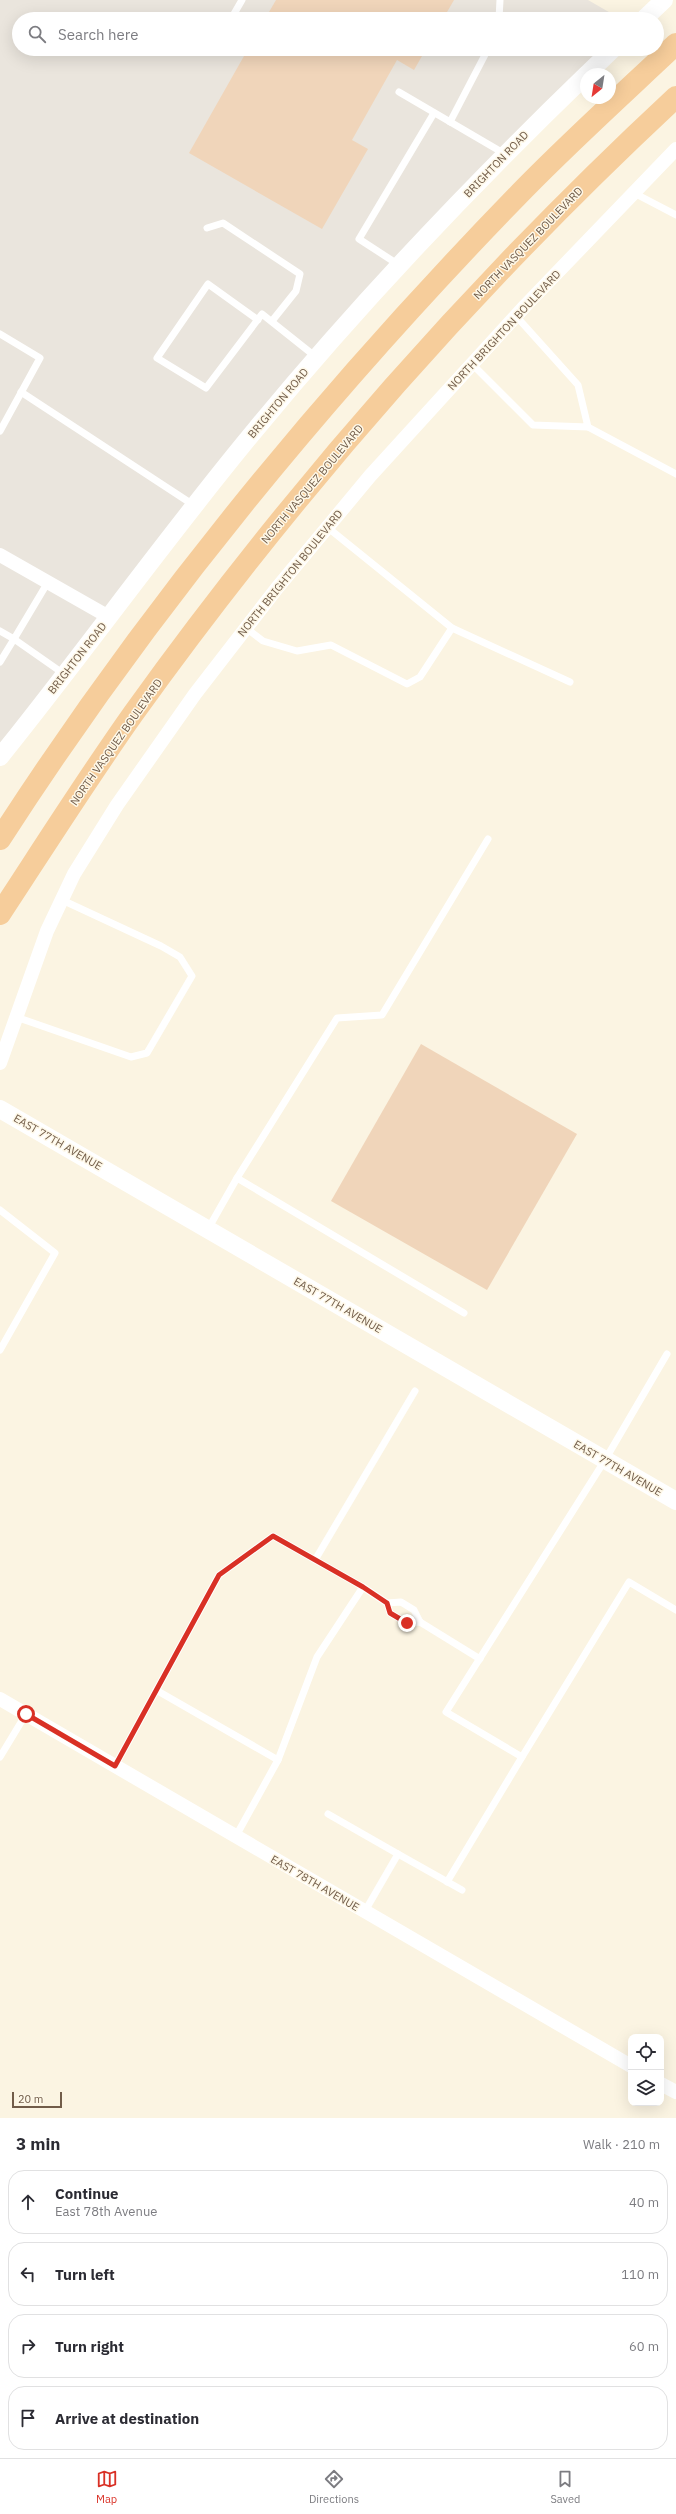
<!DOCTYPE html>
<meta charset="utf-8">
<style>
body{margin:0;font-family:"IBM Plex Sans",sans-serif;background:#f2f2f3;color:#2b2b33}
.controls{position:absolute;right:12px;bottom:12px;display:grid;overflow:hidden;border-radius:8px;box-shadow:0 4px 16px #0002}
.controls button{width:36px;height:36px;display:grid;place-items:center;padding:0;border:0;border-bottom:1px solid #e1e1e2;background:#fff;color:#2b2b33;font:20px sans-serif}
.compass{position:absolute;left:580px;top:68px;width:36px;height:36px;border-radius:50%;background:#fff;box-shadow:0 4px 16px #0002;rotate:210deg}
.scale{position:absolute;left:12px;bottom:10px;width:50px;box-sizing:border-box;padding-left:4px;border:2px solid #715c49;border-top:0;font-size:11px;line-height:14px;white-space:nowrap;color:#715c49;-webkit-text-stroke:3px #fef8e8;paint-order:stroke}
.stop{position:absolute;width:12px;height:12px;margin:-9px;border:3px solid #d93025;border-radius:50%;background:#fff}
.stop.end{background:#d93025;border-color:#fff;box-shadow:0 1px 4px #0008}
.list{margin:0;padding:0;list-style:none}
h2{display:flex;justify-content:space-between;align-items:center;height:52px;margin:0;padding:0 16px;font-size:17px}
h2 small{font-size:13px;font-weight:400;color:#7c7c81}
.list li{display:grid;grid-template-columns:26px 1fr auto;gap:12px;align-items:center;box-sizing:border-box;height:64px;margin:0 8px 8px;padding:0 8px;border:1px solid #e1e1e2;border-radius:16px}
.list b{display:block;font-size:15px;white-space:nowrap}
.list p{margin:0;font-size:13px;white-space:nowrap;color:#7c7c81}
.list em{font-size:13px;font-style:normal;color:#7c7c81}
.icon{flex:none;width:22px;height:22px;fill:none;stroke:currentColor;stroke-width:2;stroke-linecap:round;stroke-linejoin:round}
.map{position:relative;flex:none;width:676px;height:2118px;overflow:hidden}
.search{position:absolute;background:#fff;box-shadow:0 4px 16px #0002;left:12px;right:12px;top:12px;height:44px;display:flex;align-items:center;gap:10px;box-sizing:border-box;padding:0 14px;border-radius:22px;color:#7c7c81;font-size:15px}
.sheet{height:340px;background:#fff}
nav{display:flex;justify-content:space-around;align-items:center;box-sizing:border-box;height:56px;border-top:1px solid #e1e1e2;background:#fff;font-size:11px;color:#7c7c81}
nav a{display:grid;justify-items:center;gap:2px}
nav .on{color:#d93025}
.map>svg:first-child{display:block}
.industrial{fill:#eae5dd}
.building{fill:#f0d5ba}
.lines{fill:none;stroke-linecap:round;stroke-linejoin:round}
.service{stroke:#fff;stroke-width:7}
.minor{stroke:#fff;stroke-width:14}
.tertiary{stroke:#fff;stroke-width:18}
.trunk{stroke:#f6cd9b;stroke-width:22}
.route{stroke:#d93025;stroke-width:5}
.labels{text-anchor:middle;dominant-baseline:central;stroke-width:3;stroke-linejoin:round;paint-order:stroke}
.street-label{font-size:11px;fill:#715c49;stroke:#fef8e8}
</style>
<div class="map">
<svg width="676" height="2118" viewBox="0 0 676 2118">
<rect width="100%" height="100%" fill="#fbf4e2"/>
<path class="industrial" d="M0,0H588L621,19H19V49H613L390,275L0,757Z"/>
<g class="building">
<path d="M276,0H454L443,19H265Z"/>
<path d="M248,49H426L414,70L397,60L352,140L368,149L322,229L189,153Z"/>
<path d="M421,1044L577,1134L487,1290L331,1201Z"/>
</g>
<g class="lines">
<g class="service">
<path d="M231,19L242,0"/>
<path d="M499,19L500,0"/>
<path d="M399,92L505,154"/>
<path d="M450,122L488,49"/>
<path d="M634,193L676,215"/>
<path d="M207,228L223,223L300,274L296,291L272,321"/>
<path d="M399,265L359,239L434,113"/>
<path d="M258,320L208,284L157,358L206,388L262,314L316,357"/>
<path d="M0,334L40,358L0,431"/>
<path d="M472,364L533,425L588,427L578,385L516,316"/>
<path d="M21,392L195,506"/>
<path d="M588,427L676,474"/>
<path d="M327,527L452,628L570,682"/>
<path d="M246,628L263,641L297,651L331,645L407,684L420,677L452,628"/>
<path d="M0,631L14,639L48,582"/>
<path d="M0,662L14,639L64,674"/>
<path d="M16,1017L131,1057L147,1053L192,976L180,957L161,946L62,900"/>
<path d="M237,1178L337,1018L382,1015L488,839"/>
<path d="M0,1210L55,1253L0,1350"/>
<path d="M208,1229L237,1178L464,1313"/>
<path d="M315,1560L415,1391"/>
<path d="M363,1587L387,1603L390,1613L407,1623L420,1622"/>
<path d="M387,1603L401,1602L414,1610L420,1622L480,1659"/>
<path d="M156,1690L278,1760"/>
<path d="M0,1757L26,1714"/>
<path d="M522,1757L629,1582L676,1610"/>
<path d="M115,1766L219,1575L273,1536L363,1587L317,1657L278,1760L236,1836"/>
<path d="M328,1814L398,1854L365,1911"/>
<path d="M398,1854L462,1890"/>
<path d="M447,1882L522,1757L446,1712L605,1460L667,1354"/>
</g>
<g class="minor">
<path d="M0,555L109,617"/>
<path d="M0,1063L47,931L74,874L117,805L195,694L277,588L370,476L525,306L676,149"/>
<path d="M0,1699L631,2066"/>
<path d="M661,2084L676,2092"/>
</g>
<g class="tertiary">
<path d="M644,19L664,0"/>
<path d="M587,74L613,49"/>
<path d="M0,757C87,649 167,536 256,429C358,305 470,187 586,75"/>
<path d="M0,1109L676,1501"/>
</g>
<g class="trunk">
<path d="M0,839C151,605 330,388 524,189C573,139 625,92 676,44"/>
<path d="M0,914C44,847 87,779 133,714C293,491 475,284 676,97"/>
</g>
</g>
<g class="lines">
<path class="route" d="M26,1714L115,1766L219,1575L273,1536L363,1587L387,1603L390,1613L407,1623"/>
</g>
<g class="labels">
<g class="street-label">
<text transform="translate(496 164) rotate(-46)">BRIGHTON ROAD</text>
<text transform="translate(528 243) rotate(-46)">NORTH VASQUEZ BOULEVARD</text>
<text transform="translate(504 330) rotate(-47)">NORTH BRIGHTON BOULEVARD</text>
<text transform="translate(278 403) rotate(-50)">BRIGHTON ROAD</text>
<text transform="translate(312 484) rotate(-50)">NORTH VASQUEZ BOULEVARD</text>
<text transform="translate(290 573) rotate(-51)">NORTH BRIGHTON BOULEVARD</text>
<text transform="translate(77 658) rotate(-52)">BRIGHTON ROAD</text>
<text transform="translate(116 742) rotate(-55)">NORTH VASQUEZ BOULEVARD</text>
<text transform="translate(58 1142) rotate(30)">EAST 77TH AVENUE</text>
<text transform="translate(338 1305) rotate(30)">EAST 77TH AVENUE</text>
<text transform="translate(618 1468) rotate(30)">EAST 77TH AVENUE</text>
<text transform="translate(315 1883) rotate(30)">EAST 78TH AVENUE</text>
</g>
</g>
</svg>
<div class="controls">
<button><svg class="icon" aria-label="locate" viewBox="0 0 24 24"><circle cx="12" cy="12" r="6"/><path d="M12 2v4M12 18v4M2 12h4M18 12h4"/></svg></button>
<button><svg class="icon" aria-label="layers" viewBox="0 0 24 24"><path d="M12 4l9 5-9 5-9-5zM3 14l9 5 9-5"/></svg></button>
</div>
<svg class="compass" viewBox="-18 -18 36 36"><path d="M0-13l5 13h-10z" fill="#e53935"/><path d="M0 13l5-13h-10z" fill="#7c7c81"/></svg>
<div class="scale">20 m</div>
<div class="stop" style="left:26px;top:1714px"></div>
<div class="stop end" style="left:407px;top:1623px"></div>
<div class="search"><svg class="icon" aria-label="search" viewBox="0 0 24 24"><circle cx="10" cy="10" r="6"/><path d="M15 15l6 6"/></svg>Search here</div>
</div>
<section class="sheet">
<h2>3 min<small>Walk · 210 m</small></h2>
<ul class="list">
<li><svg class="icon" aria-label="ahead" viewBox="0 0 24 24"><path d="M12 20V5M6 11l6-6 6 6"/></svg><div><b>Continue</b><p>East 78th Avenue</p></div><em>40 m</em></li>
<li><svg class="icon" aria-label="left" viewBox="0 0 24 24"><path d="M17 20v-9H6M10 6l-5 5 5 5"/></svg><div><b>Turn left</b></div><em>110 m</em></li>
<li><svg class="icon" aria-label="right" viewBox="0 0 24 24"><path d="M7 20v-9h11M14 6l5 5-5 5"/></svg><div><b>Turn right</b></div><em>60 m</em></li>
<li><svg class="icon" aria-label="arrive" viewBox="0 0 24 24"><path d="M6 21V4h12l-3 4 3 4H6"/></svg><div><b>Arrive at destination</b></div></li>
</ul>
</section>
<nav>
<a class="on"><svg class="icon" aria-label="map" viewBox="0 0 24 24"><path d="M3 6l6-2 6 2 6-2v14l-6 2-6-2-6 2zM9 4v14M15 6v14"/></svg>Map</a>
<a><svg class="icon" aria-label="directions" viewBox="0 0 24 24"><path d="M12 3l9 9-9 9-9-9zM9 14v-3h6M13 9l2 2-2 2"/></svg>Directions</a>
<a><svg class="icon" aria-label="saved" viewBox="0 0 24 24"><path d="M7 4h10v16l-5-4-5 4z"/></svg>Saved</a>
</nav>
